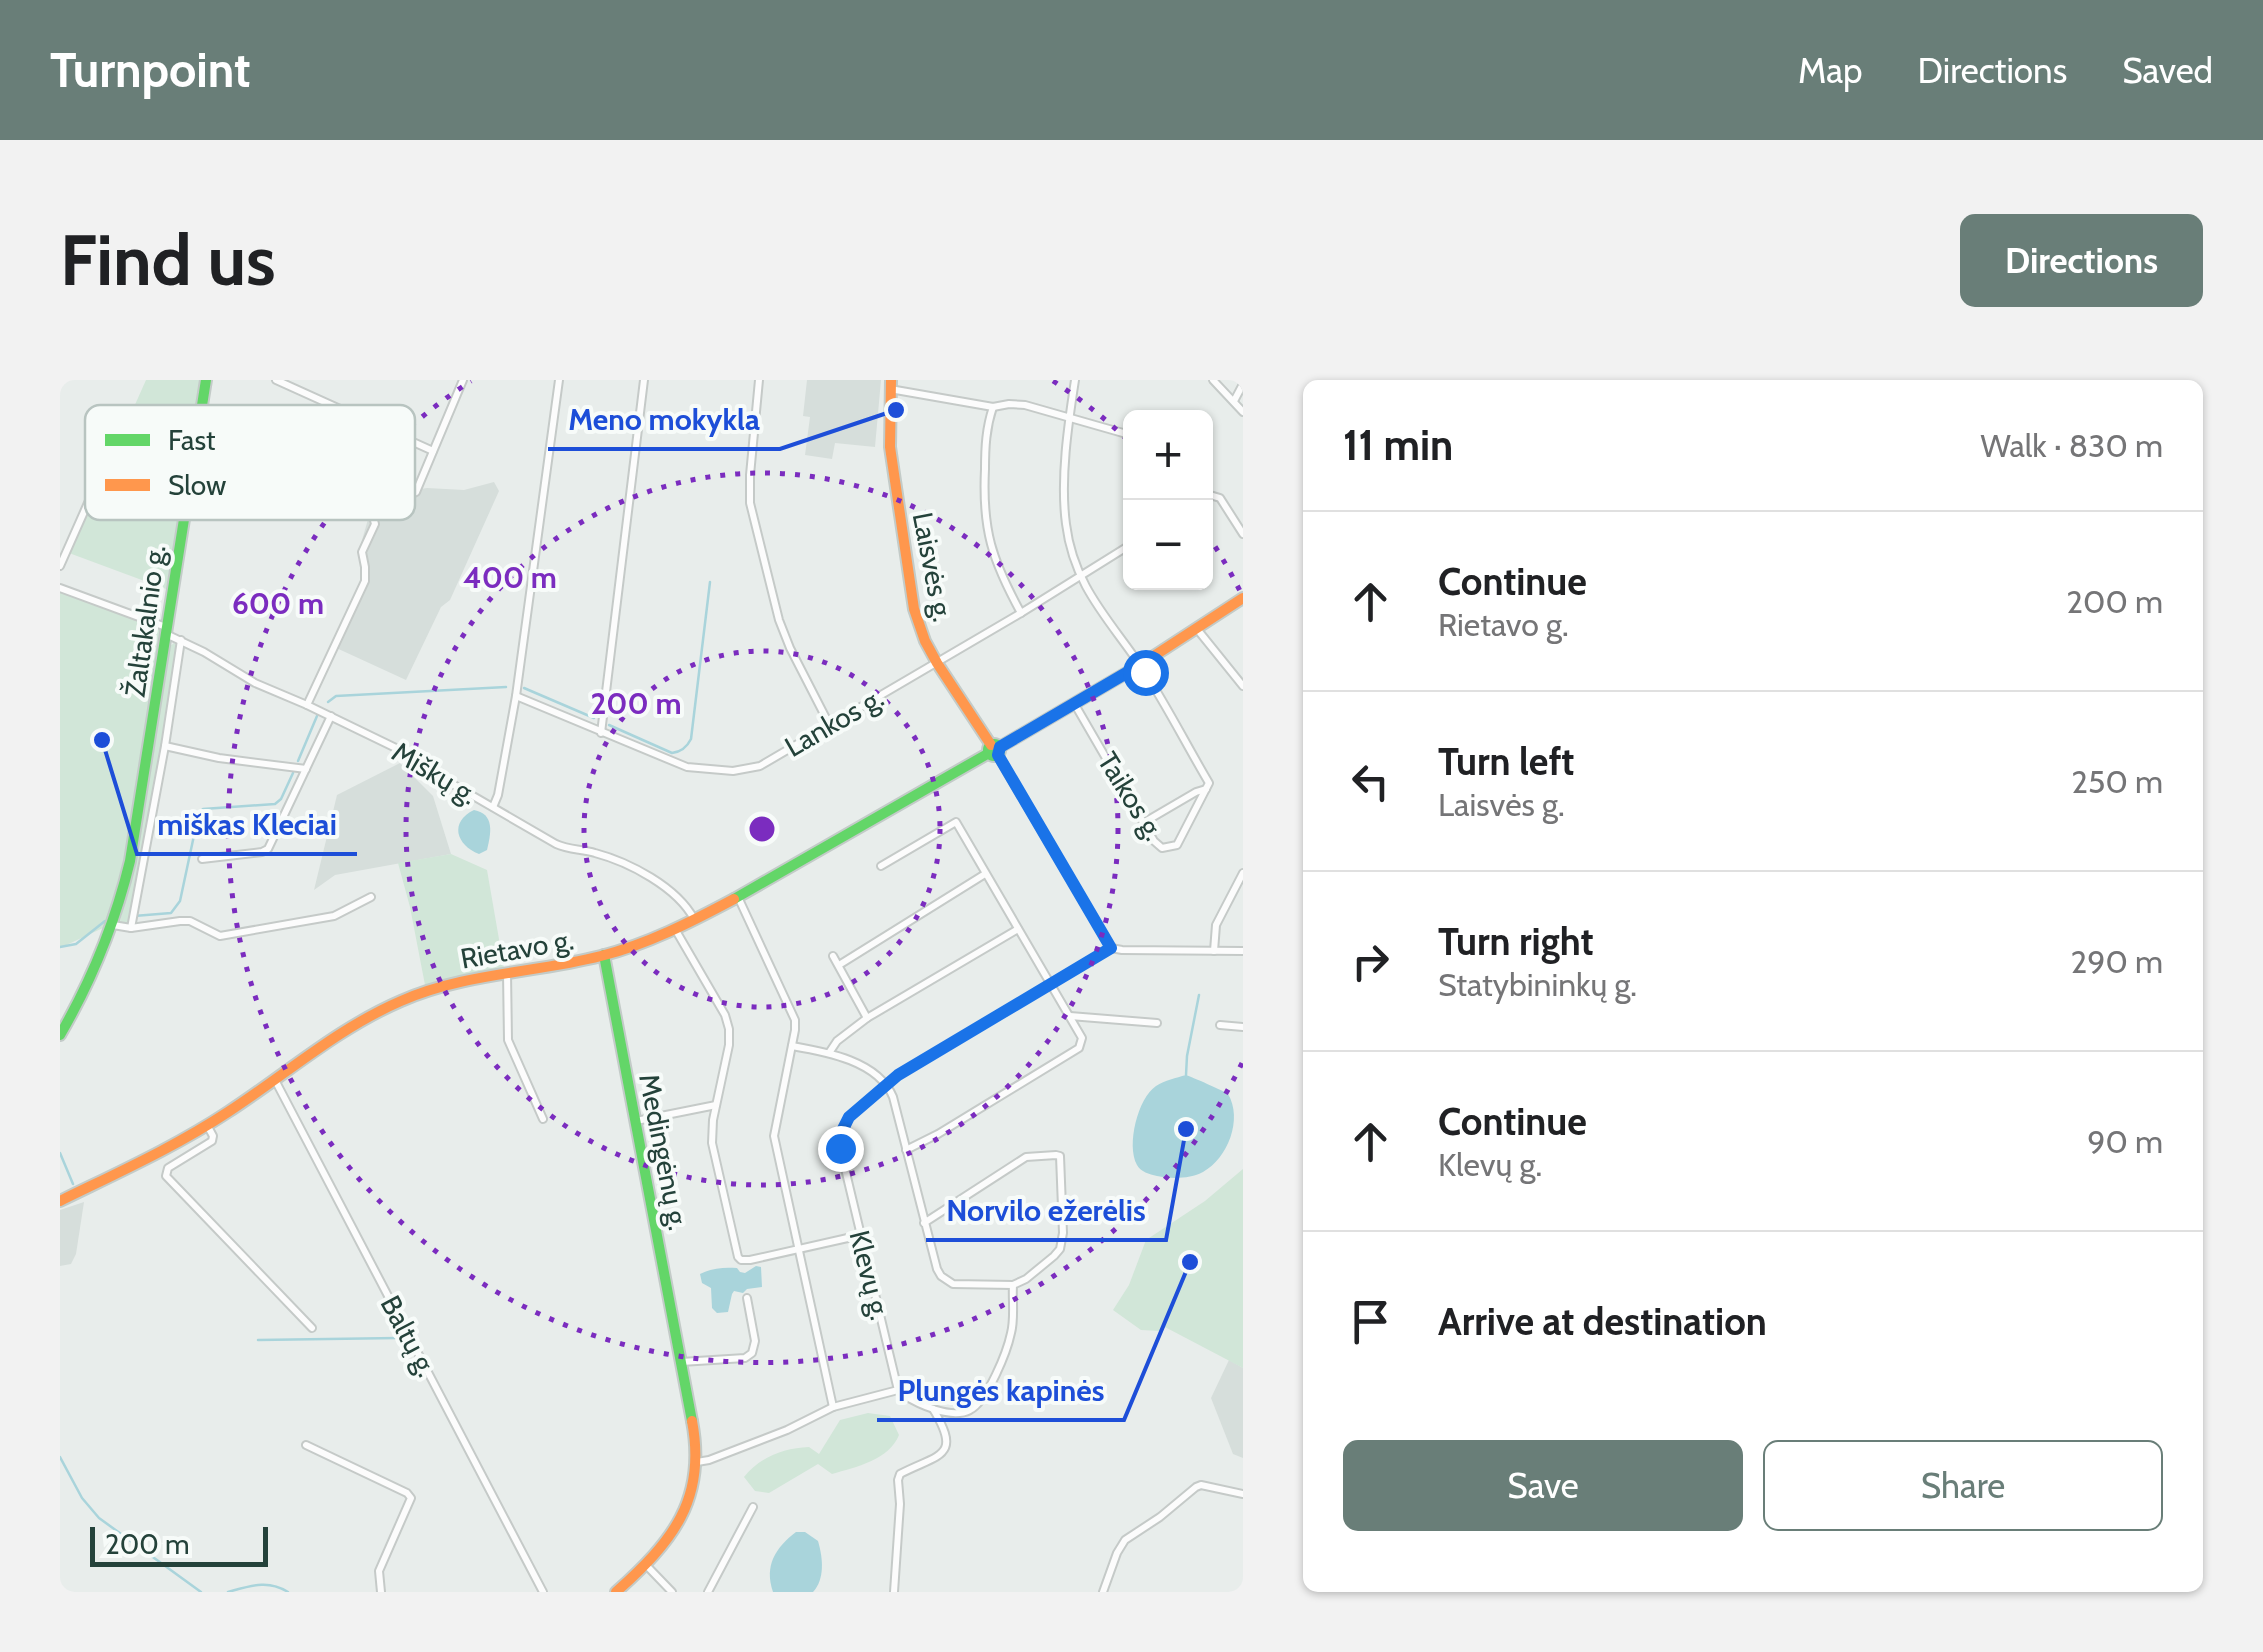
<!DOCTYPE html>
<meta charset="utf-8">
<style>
body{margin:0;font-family:Cabin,sans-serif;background:#f2f2f2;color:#202124}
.controls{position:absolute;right:30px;top:30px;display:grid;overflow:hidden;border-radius:15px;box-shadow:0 2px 8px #0004}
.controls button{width:90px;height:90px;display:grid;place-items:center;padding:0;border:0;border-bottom:2px solid #e0e0e0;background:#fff;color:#202124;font:50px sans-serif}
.scale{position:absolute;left:30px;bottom:25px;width:178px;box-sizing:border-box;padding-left:10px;border:5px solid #24423a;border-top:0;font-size:28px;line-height:35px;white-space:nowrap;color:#24423a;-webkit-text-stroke:8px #f7fbf9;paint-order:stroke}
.stop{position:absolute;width:30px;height:30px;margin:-22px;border:8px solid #1a73e8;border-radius:50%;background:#fff}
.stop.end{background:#1a73e8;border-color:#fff;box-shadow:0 2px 10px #0008}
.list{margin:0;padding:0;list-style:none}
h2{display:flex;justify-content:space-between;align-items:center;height:130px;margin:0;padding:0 40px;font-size:42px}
h2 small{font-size:32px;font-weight:400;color:#757577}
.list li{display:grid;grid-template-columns:65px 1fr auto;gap:30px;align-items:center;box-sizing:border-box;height:180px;padding:0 40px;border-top:2px solid #e0e0e0}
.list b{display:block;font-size:38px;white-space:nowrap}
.list p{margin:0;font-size:32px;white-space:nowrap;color:#757577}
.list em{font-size:32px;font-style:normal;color:#757577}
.actions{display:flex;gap:20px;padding:30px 40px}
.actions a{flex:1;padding:22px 0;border:2px solid #697e78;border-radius:15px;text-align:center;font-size:35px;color:#697e78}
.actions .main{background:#697e78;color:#fff}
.icon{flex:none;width:55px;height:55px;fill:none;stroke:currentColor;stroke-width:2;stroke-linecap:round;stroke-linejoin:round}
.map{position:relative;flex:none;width:1183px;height:1212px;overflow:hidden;border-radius:15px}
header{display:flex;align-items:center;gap:60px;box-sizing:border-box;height:140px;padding:0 50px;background:#697e78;color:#fff}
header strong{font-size:48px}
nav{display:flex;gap:55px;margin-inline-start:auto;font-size:35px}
.intro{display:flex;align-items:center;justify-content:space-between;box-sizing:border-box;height:240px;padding:0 60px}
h1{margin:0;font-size:70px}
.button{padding:25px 45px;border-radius:15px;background:#697e78;color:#fff;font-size:35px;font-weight:700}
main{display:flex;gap:60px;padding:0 60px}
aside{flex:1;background:#fff;border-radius:15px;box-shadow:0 2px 8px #0004}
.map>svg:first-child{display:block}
.built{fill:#d6dedb}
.green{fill:#d1e6d8}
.water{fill:#a9d4db}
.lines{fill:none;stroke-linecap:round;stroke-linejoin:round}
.stream{stroke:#a9d4db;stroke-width:2.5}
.street-casing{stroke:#c5cac8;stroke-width:10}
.fast-casing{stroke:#c3cbc8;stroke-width:14}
.slow-casing{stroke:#c3cbc8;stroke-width:14}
.street{stroke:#fcfcfc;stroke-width:6}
.fast{stroke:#63d668;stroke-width:10}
.slow{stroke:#ff974d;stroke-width:10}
.route{stroke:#1a73e8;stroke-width:12}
.ring{fill:none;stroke:#7b2cbf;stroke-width:5;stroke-dasharray:5 10}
.labels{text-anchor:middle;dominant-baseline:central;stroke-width:8;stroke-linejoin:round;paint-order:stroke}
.street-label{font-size:28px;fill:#24423a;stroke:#f7fbf9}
.key{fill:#f7fbf9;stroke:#b8c4c0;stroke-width:2.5}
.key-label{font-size:28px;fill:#24423a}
.centre{fill:#7b2cbf;stroke:#f7fbf9;stroke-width:5}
.ring-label{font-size:30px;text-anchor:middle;font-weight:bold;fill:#7b2cbf;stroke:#f7fbf9;stroke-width:8;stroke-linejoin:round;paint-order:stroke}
.leader{fill:none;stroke:#1d4ed8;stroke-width:4}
.callout-dot{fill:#1d4ed8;stroke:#f7fbf9;stroke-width:4}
.callout-label{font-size:30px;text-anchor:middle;font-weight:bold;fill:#1d4ed8;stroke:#f7fbf9;stroke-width:8;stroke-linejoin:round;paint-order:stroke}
</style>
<header>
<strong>Turnpoint</strong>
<nav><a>Map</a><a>Directions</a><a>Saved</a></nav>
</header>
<div class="intro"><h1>Find us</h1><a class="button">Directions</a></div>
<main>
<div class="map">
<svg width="1183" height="1212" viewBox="0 0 1183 1212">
<rect width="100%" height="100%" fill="#e8edeb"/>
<g class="built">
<path d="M747,0H821L815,67L775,63L772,79L745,75L750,37L743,36Z"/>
<path d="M434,102L439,111L390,220L381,227L346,300L272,266L304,196L298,174L311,129L354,110L367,108L404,110Z"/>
<path d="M340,383L373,416L391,474L275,495L254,510L277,415Z"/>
<path d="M24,822L16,874L11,884L0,886V830Z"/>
<path d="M1169,980L1183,988V1078L1173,1074L1151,1018Z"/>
</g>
<g class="green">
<path d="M86,0H141L106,209L9,173Z"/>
<path d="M0,210L101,250L66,471L45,547L0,568Z"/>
<path d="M114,263L117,266L101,366L68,543L63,544L60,541L76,477L109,267Z"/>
<path d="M391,474L427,490L444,588L365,605L350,527L338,483Z"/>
<path d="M1183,789V988L1103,946L1099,951L1081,950L1053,930L1069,905L1086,860L1145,821Z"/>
<path d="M808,1033L830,1036L839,1055C829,1080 796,1087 772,1094L758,1084L709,1113L695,1111L684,1097C700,1077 724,1068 749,1067L759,1074L780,1040Z"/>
</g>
<g class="water">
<path d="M414,430C435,434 431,453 427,470L419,474C396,465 389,442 414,430Z"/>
<path d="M1126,695C1132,697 1164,711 1168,714C1183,739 1168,778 1143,792C1130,799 1111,799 1097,796C1089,794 1081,792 1077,785C1066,765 1078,718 1096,706C1105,700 1116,698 1126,695Z"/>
<path d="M696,886L701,887L702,907L687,909L683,913L674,911L672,914L668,932L657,933L652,928L651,908L642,903L640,894C652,888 664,887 677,888L680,892L685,893Z"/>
<path d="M736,1152H745L758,1161C763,1178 765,1199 753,1212H713C704,1186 715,1168 736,1152Z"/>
</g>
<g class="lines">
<g class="stream">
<path d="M464,308L534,338"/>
<path d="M268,322L276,316L446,307"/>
<path d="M549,345L612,373C621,372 627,367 631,359L650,202"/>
<path d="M238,381L257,336"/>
<path d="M74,536L111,533L120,521L139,432L143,429L215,424L221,419L233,393"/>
<path d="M0,567L16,564L45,541"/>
<path d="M1126,695L1127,676L1139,615"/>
<path d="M0,773L13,804"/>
<path d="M198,960L338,958"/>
<path d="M0,1077L22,1118L39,1138L141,1212"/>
<path d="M168,1212C190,1206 208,1199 228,1212"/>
</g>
<g class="street-casing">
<g id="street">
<path d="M216,0L373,71"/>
<path d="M699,0L690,95V123L719,240L730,268L769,344"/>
<path d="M1153,0L1183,32"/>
<path d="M830,9L933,27L949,24L965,25L1070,55"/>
<path d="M1174,21L1183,4"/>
<path d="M933,27C926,48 925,67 925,89C922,150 932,180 961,233"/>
<path d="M134,70L146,73L295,135L312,133L356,112L403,0"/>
<path d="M1146,118L1150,115L1160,118L1183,154"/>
<path d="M0,186L47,80"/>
<path d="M0,208L106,247"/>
<path d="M1137,249L1183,306"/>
<path d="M106,254L144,272L195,303L247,325L342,371L389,402L496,464C509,470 522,469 535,473C569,482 617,507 634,539"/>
<path d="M456,316L627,387L673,391L700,386L961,233L1070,165"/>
<path d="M1014,323L1094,461L1102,468L1117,465L1149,403C1127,366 1107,326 1084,291C1051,241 1014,208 1006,144C1000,99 1008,45 1015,0"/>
<path d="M247,325L305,201V187L302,172L315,144L312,133"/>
<path d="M541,353L584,0"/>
<path d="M105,366L159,378L246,389"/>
<path d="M937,375L1051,568L1062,570L1183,571"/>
<path d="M433,427L438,415L456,316L499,0"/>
<path d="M1083,443L1136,412L1146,409"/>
<path d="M142,479L202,472L208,469L271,336"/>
<path d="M821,486L896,442L1022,658L1019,668L878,754L846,770"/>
<path d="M678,517L735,640V650L714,756L773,1027"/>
<path d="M53,545L71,548L120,541H130L160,556L274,536L311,517"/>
<path d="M71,548L105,366L121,260"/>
<path d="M615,549L665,635L669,649V665L653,740L652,763L678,877L681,880H690L801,855"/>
<path d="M1154,571L1156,545L1183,493"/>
<path d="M779,585L925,494"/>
<path d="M447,593L448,660L483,739"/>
<path d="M1010,636L1097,643"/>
<path d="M807,638L958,549"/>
<path d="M1160,645L1183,647"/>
<path d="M732,666C767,672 818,681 833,717L877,889L881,896L893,904L953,905L966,899L994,876L1000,869L1003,853L1000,776L996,775L966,777L864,843"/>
<path d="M769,673L777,661L807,638L773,576"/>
<path d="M215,700L483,1212"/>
<path d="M576,741L656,725"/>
<path d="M147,745L153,756L152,761L108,788L106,796L252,948"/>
<path d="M953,905C952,920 955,938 951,953C947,972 928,1020 910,1030C891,1040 858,1024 842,1014L838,1010L782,776L781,759L789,737L838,695L1051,568"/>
<path d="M621,982L685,978L692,973L695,961L687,918"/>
<path d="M246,1065L347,1113L351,1118L319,1191L321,1212"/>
<path d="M637,1082L649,1080L727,1050L773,1027L838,1010"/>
<path d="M586,1185L612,1212"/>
<path d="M648,1212L693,1127"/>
<path d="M834,1212L840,1124L838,1100L840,1094C878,1074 903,1078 873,1029"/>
<path d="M1043,1212L1057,1173L1065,1160L1100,1137L1136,1107L1141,1105L1183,1114"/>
</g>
</g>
<g class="fast-casing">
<g id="fast">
<circle cx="934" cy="370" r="6"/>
<path d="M674,519L929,373"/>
<path d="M544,575L632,1041"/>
<path d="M0,655C32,600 55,543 70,481L146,0"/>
</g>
</g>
<g class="slow-casing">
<g id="slow">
<path d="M831,0L830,67L854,229L865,261L877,283L931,365"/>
<path d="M940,367L1080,285L1183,218"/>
<path d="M0,821C57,793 115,767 168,732C225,695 278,648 341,621C404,593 475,593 541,576C588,564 631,542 674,519"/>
<path d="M556,1212C612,1162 647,1120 632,1041"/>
</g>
</g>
<use href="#street" class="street"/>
<use href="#fast" class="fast"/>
<use href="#slow" class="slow"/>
</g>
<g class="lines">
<path class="route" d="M780,768L782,751L789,737L838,695L1051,568L938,375L940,367L1080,285L1085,292"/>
</g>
<g class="ring">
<circle cx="702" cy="449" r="178"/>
<circle cx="702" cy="449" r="356"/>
<path d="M1182 683A534 534 0 1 1 411 1M993 1A534 534 0 0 1 1070 62M1147 154A534 534 0 0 1 1182 215"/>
</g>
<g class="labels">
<g class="street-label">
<text transform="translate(873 187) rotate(79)">Laisvės g.</text>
<text transform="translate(85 241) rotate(-82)">Žaltakalnio g.</text>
<text transform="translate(774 342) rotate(-30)">Lankos g.</text>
<text transform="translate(375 393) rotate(31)">Miškų g.</text>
<text transform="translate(1071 416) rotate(58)">Taikos g.</text>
<text transform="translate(457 569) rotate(-10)">Rietavo g.</text>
<text transform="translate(604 772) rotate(79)">Medingėnų g.</text>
<text transform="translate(810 895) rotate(76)">Klevų g.</text>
<text transform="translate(349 956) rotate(62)">Baltų g.</text>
</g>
</g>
<rect x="25" y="25" width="330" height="115" rx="15" class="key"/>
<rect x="45" y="54" width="45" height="12" fill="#63d668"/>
<rect x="45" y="99" width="45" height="12" fill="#ff974d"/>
<g class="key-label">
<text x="108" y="70">Fast</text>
<text x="108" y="115">Slow</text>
</g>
<circle cx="702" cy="449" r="15" class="centre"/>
<g class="ring-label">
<text x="450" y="208">400 m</text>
<text x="218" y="234">600 m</text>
<text x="576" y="334">200 m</text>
</g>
<path class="leader" d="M836 30L720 69H488M42 360L77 474H297M1126 749L1106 860H866M1130 882L1064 1040H817"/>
<g class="callout-dot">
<circle cx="836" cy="30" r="10"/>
<circle cx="42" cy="360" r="10"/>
<circle cx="1126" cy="749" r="10"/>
<circle cx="1130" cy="882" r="10"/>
</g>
<g class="callout-label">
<text x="604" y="50">Meno mokykla</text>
<text x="187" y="455">miškas Kleciai</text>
<text x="986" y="841">Norvilo ežerėlis</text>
<text x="941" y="1021">Plungės kapinės</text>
</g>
</svg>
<div class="controls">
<button>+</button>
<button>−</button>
</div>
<div class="scale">200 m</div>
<div class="stop" style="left:1085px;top:292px"></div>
<div class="stop end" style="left:780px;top:768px"></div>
</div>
<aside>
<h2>11 min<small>Walk · 830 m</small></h2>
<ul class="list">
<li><svg class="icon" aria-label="ahead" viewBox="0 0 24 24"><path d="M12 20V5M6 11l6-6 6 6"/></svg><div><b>Continue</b><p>Rietavo g.</p></div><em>200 m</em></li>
<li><svg class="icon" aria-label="left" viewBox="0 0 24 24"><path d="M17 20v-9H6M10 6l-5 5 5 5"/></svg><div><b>Turn left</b><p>Laisvės g.</p></div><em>250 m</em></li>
<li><svg class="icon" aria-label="right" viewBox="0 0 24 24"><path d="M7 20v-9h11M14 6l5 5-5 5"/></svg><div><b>Turn right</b><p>Statybininkų g.</p></div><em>290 m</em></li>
<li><svg class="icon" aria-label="ahead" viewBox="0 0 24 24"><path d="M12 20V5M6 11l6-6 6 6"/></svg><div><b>Continue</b><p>Klevų g.</p></div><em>90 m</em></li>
<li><svg class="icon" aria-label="arrive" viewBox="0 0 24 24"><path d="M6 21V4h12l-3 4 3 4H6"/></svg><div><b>Arrive at destination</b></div></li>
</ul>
<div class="actions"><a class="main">Save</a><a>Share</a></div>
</aside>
</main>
